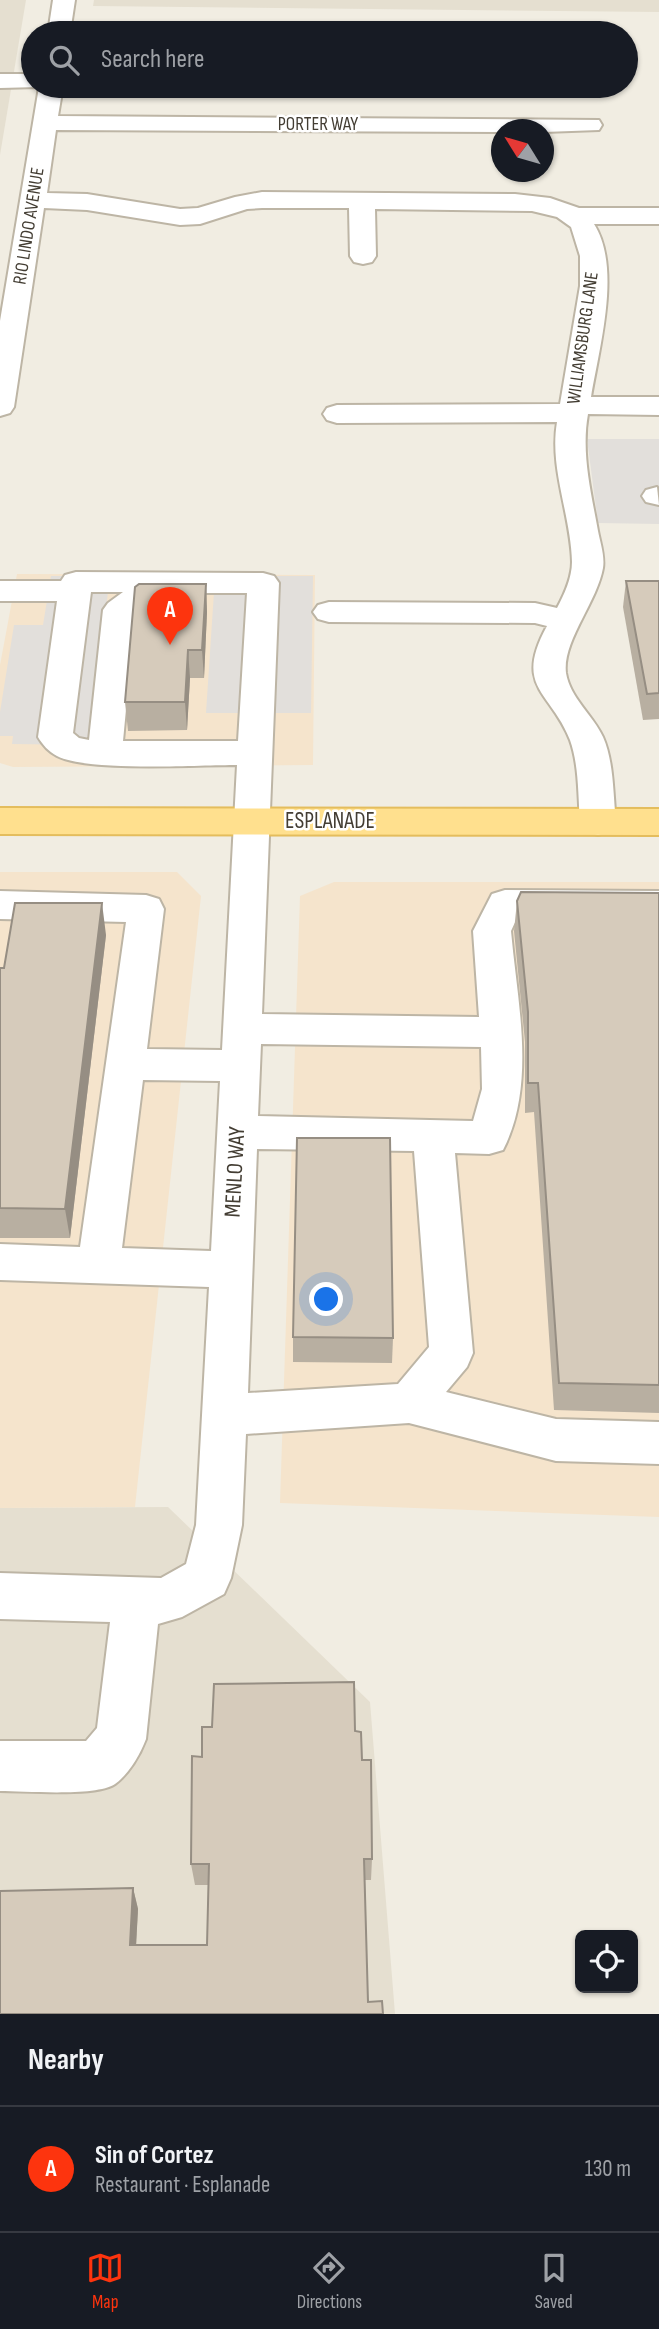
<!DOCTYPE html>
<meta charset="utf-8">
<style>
body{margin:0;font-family:"Sofia Sans Condensed",sans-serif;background:#20242c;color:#f1f3f6}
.controls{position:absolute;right:21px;bottom:21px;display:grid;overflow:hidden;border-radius:10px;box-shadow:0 2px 5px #0004}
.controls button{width:63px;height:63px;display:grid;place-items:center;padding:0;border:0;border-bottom:2px solid #363941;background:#171b24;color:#f1f3f6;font:35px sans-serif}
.compass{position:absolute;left:491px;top:119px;width:63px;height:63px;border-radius:50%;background:#171b24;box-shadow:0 2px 5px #0004;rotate:307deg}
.you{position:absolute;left:327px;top:1300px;width:24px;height:24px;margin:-18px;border:5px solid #fff;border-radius:50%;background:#1a73e8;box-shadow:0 0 0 10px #1a73e833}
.badge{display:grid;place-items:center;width:46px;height:46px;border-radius:50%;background:#fd340e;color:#fff;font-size:23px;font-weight:700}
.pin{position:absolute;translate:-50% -58px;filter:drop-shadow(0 2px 4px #0008)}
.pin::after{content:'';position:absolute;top:37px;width:24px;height:21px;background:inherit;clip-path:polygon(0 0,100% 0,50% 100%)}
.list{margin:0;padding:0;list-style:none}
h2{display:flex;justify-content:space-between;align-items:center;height:91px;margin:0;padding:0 28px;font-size:30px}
h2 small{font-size:23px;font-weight:400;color:#9ea1a6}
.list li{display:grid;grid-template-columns:46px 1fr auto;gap:21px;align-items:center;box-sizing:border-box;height:126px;padding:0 28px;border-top:2px solid #363941}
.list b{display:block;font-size:26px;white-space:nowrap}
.list p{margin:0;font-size:23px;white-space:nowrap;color:#9ea1a6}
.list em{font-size:23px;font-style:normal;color:#9ea1a6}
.icon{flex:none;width:38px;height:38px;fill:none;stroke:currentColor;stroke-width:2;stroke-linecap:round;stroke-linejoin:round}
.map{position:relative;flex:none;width:659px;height:2014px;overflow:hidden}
.search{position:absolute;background:#171b24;box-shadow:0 2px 5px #0004;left:21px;right:21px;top:21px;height:77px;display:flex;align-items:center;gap:18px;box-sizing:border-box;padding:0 24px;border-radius:38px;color:#9ea1a6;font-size:26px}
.sheet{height:217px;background:#171b24}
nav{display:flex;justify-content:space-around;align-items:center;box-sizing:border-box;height:98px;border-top:2px solid #363941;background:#171b24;font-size:19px;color:#9ea1a6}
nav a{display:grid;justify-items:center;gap:4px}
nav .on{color:#fd340e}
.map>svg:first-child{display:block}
.residential{fill:#e5dfd0}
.commercial{fill:#f5e4cc}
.parking{fill:#e2dfdb}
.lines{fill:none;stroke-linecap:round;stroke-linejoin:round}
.minor-casing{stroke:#bdb5a5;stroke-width:4}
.major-casing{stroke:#e4bd5d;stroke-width:4}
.minor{fill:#fff;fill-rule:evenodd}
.major{fill:#ffe08e;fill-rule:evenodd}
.wall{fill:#b8afa1}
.shaded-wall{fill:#968e83}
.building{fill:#d6cbbb;stroke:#968e83;stroke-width:2}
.labels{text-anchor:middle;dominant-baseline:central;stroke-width:5;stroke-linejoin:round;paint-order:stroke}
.far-street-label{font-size:19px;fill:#433d33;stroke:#fff}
.street-label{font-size:23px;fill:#433d33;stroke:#fff}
</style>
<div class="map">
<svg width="659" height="2014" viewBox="0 0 659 2014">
<rect width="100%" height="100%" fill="#f1ede2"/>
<g class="residential">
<path d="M0,0H26L0,155Z"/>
<path d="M94,0H659V12L93,6Z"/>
<path d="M168,1507L370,1702L395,2014H0V1508Z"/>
</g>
<g class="commercial">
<path d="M17,574L315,575L313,765L13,767L0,763V665Z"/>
<path d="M0,872H177L201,896L135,1507L0,1508Z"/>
<path d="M334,882H659V1517L280,1503L300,896Z"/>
</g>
<g class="parking">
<path d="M587,439H659V524L598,523Z"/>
<path d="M51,576H313L311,713H206L214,592H108L89,745L12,744L13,736H0V712L14,625H43Z"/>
</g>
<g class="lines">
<g class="minor-casing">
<g id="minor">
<path d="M53,0H75L70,33H48Z"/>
<path d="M0,74H33V86H63L58,116L599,120L602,125L599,130L544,132V130H502V132L56,130L47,193L87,194L180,209L198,208L235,197L262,192L515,194L550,198L579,208H659V224H594C622,268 599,348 591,397H659V415L588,414C581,453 591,492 598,531C600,542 605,556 603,568C597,602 562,642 566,673C570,698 593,715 603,737C614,762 613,795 616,822L611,831L598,835L585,831L580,822C578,796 579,765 570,740C551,691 513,688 547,626L535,623L329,622L318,619L313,612L318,605L329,602L535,603L557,608C564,595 572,578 572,562C571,515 549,469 557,422L337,423L327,420L323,414L327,408L337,405L560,404L580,286V256L571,227L557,217L532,211L375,209L376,256L372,262L363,264L354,262L350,256L349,208H262L247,209L200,224L180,225L87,210L44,208L14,407L10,413L0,416V321L39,87L0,88Z"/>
<path d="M657,487L659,505L646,502L642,496L646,490Z"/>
<path d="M76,572L263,573L274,576L279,583L262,1014L479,1017L473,931L492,894L505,890L659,891V919L517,918L511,931C517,1001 537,1084 503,1150L489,1154L455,1153L473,1353L467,1367L446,1392L556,1419L659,1422V1464L556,1461L409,1423L246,1434L242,1525L231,1578L224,1594L182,1617L158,1624L146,1739C140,1755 129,1774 115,1784C96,1797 25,1791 0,1791V1741H86L97,1728L110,1622L0,1619V1573L161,1578L186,1564L196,1525L209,1287L0,1280V1244L80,1247L126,922L0,919V891L146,895L159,899L164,909L147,1049L222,1050L237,765C197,765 88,772 57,756C49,752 42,744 38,737L57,601H0V581H61L65,575ZM91,592H123L108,603L103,610L89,740L79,738L73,733ZM181,593H247L238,741H123L135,614L142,609L180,606L185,599ZM261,1044L481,1047L482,1089L473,1121L258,1116ZM143,1080L220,1081L211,1251L122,1248ZM257,1149L414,1151L429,1347L398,1384L248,1393Z"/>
</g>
</g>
<g class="major-casing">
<path id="major" d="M0,808L659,809V835L0,834Z"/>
</g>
<use href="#minor" class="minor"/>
<use href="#major" class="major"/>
</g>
<g class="wall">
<path d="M626,581H659V719L643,720L623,607Z"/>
<path d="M206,584L207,612L204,678H190L187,730L128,731L125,702Z"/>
<path d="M659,893V1413L554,1410L534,1112L525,1113V1042L514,931L517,901Z"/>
<path d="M106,935L70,1238H0V968H4Z"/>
<path d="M293,1337L393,1338L392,1363L293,1362Z"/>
<path d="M355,1731L362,1760L372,1859L371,1880H365L368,2002L0,2014L133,1888L138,1909L136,1945H207L208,1885H195L191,1864L202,1757Z"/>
</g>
<g class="shaded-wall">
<path d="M206,584L207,612L204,678L202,650Z"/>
<path d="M188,650L190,678L187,730L185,702Z"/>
<path d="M102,903L106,935L70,1238L65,1209Z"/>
<path d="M133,1888L138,1909L135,1965L130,1945Z"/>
</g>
<g class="building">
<path d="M626,581H659V693L647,694Z"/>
<path d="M139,584H206L202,650H188L185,702H125L135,587Z"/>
<path d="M521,892L659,893V1385L559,1383L538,1083H528V1012L517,901Z"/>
<path d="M15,903H102L65,1209L0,1208V968H4Z"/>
<path d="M297,1138H390L393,1338L293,1337Z"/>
<path d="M354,1682L355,1731L361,1732L362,1760H371L372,1859H364L368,2002L382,2001L383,2014H0V1891L133,1888L130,1945H207L209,1864H191L192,1756L202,1757V1727H212L214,1684Z"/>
</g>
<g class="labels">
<g class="far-street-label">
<text x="318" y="124">PORTER WAY</text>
<text transform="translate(29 226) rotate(-81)">RIO LINDO AVENUE</text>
<text transform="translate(583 338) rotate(-82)">WILLIAMSBURG LANE</text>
</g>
<g class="street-label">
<text x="330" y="821">ESPLANADE</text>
<text transform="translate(235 1172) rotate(-87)">MENLO WAY</text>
</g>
</g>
</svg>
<div class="controls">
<button><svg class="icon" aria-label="locate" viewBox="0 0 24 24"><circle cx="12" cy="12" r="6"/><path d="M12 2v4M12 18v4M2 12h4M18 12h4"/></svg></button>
</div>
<svg class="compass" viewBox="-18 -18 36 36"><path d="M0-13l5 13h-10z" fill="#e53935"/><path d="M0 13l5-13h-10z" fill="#9ea1a6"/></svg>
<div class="you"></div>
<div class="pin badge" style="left:170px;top:645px">A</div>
<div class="search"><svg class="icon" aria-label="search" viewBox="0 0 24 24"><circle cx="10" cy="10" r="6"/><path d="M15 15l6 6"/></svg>Search here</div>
</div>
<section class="sheet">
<h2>Nearby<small></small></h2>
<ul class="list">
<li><span class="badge">A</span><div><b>Sin of Cortez</b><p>Restaurant · Esplanade</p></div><em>130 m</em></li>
</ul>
</section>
<nav>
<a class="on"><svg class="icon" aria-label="map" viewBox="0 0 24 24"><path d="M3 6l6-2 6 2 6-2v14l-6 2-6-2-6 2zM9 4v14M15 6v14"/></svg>Map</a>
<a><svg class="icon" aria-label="directions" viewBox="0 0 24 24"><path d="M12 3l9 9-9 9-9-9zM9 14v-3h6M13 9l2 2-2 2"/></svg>Directions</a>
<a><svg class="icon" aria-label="saved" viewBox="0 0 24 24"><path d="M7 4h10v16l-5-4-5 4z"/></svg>Saved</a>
</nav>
